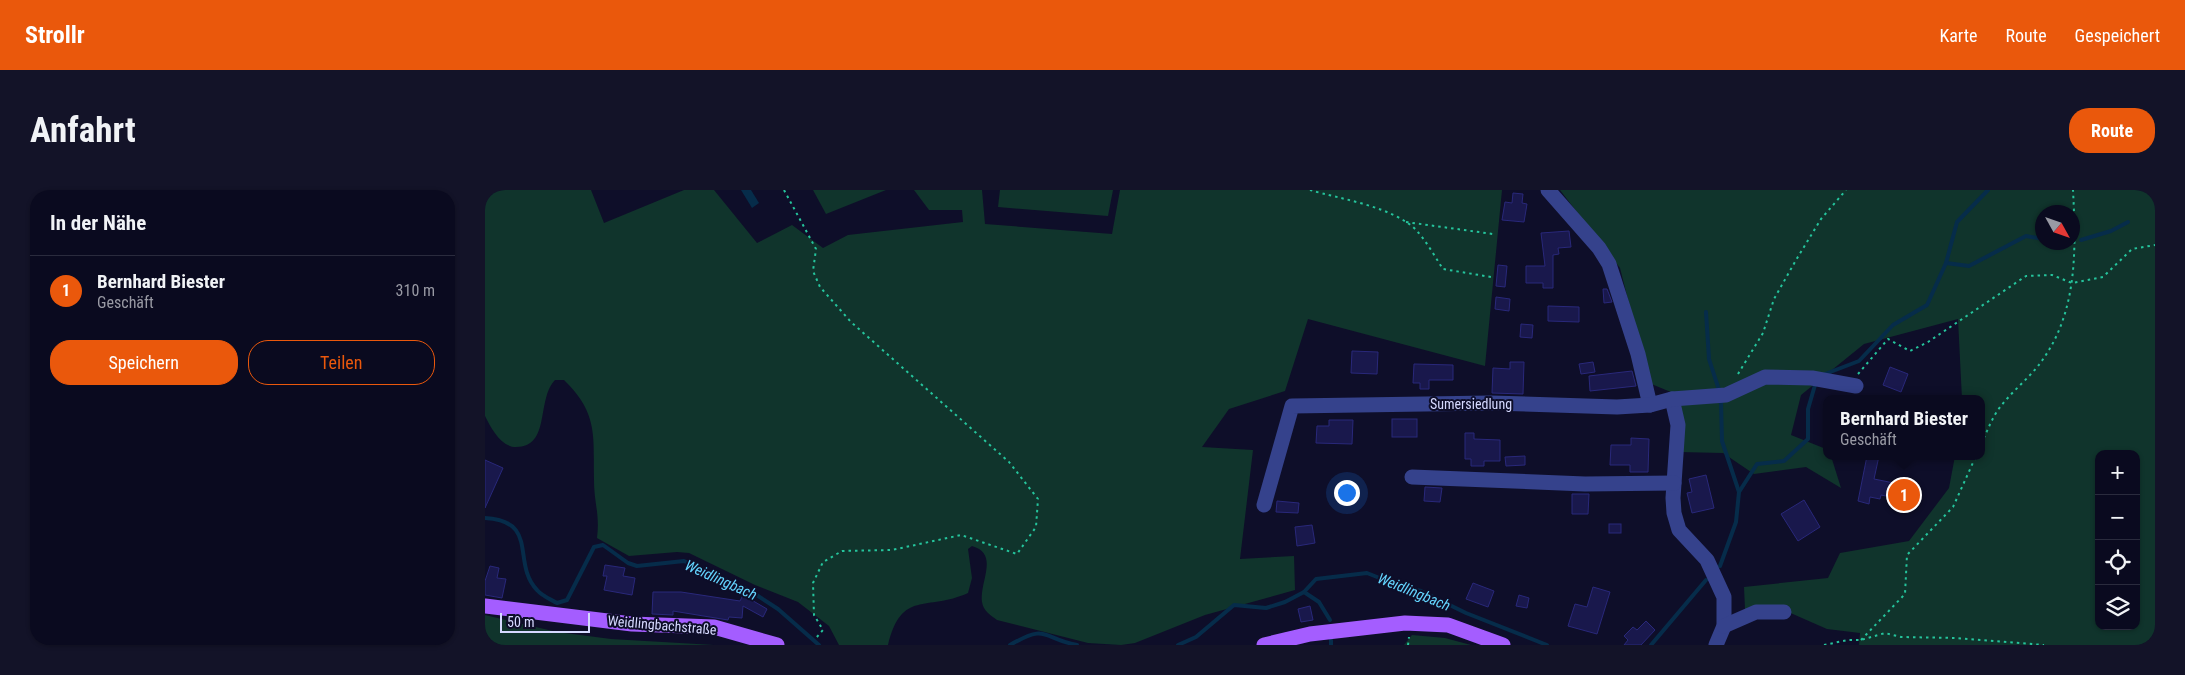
<!DOCTYPE html>
<html lang="de">
<meta charset="utf-8">
<style>
body{margin:0;font-family:"Roboto Condensed",sans-serif;background:#131328;color:#f1f3f6}
.controls{position:absolute;right:15px;bottom:15px;display:grid;overflow:hidden;border-radius:10px;box-shadow:0 1px 4px #0004}
.controls button{width:45px;height:45px;display:grid;place-items:center;padding:0;border:0;border-bottom:1px solid #2a2b3d;background:#0a0a1f;color:#f1f3f6;font:25px sans-serif}
.compass{position:absolute;left:1550px;top:15px;width:45px;height:45px;border-radius:50%;background:#0a0a1f;box-shadow:0 1px 4px #0004;rotate:130deg}
.scale{position:absolute;left:15px;bottom:12px;width:90px;box-sizing:border-box;padding-left:5px;border:2px solid #d6d9ff;border-top:0;font-size:14px;line-height:18px;white-space:nowrap;color:#d6d9ff;-webkit-text-stroke:4px #0e0e29;paint-order:stroke}
.you{position:absolute;left:861px;top:302px;width:18px;height:18px;margin:-12px;border:4px solid #fff;border-radius:50%;background:#1a73e8;box-shadow:0 0 0 8px #1a73e833}
.badge{display:grid;place-items:center;width:32px;height:32px;border-radius:50%;background:#ea580c;color:#fff;font-size:16px;font-weight:700}
.pin{position:absolute;translate:-50% -50%;border:2px solid #fff;box-shadow:0 1px 5px #0006}
.popup{position:absolute;left:1338px;top:205px;width:162px;height:65px;box-sizing:border-box;display:grid;place-content:center;border-radius:10px;background:#0a0a1f;filter:drop-shadow(0 1px 4px #0005);font-size:16px;white-space:nowrap;color:#999aa4}
.popup b{font-size:19px;color:#f1f3f6}
.popup::after{content:'';position:absolute;left:50%;top:100%;margin-left:-10px;border:10px solid transparent;border-top-color:#0a0a1f}
.list{margin:0;padding:0;list-style:none}
h2{display:flex;justify-content:space-between;align-items:center;height:65px;margin:0;padding:0 20px;font-size:21px}
h2 small{font-size:16px;font-weight:400;color:#999aa4}
.list li{display:grid;grid-template-columns:32px 1fr auto;gap:15px;align-items:center;box-sizing:border-box;height:70px;padding:0 20px;border-top:1px solid #2a2b3d}
.list b{display:block;font-size:19px;white-space:nowrap}
.list p{margin:0;font-size:16px;white-space:nowrap;color:#999aa4}
.list em{font-size:16px;font-style:normal;color:#999aa4}
.actions{display:flex;gap:10px;padding:15px 20px}
.actions a{flex:1;padding:11px 0;border:1px solid #ea580c;border-radius:20px;text-align:center;font-size:18px;color:#ea580c}
.actions .main{background:#ea580c;color:#fff}
.icon{flex:none;width:28px;height:28px;fill:none;stroke:currentColor;stroke-width:2;stroke-linecap:round;stroke-linejoin:round}
.map{position:relative;flex:none;width:1670px;height:455px;overflow:hidden;border-radius:20px}
header{display:flex;align-items:center;gap:30px;box-sizing:border-box;height:70px;padding:0 25px;background:#ea580c;color:#fff}
header strong{font-size:24px}
nav{display:flex;gap:28px;margin-inline-start:auto;font-size:18px}
.intro{display:flex;align-items:center;justify-content:space-between;box-sizing:border-box;height:120px;padding:0 30px}
h1{margin:0;font-size:35px}
.button{padding:12px 22px;border-radius:20px;background:#ea580c;color:#fff;font-size:18px;font-weight:700}
main{display:flex;gap:30px;padding:0 30px}
aside{flex:1;background:#0a0a1f;border-radius:20px;box-shadow:0 1px 4px #0004}
.map>svg:first-child{display:block}
.green{fill:#10342c;fill-rule:evenodd}
.water{fill:#062c4a}
.lines{fill:none;stroke-linecap:round;stroke-linejoin:round}
.stream{stroke:#062c4a;stroke-width:4}
.building{fill:#19184c;stroke:#29287a}
.path{stroke:#25c49c;stroke-width:2;stroke-dasharray:2.5 4;stroke-linecap:butt}
.minor{stroke:#35428c;stroke-width:15}
.major{stroke:#a45dff;stroke-width:15}
.labels{text-anchor:middle;dominant-baseline:central;stroke-width:4;stroke-linejoin:round;paint-order:stroke}
.street-label{font-size:14px;fill:#d6d9ff;stroke:#0e0e29}
.water-label{font-size:15px;font-style:italic;fill:#64d5ff;stroke:#0e0e29}
</style>
<header>
<strong>Strollr</strong>
<nav><a>Karte</a><a>Route</a><a>Gespeichert</a></nav>
</header>
<div class="intro"><h1>Anfahrt</h1><a class="button">Route</a></div>
<main>
<aside>
<h2>In der Nähe<small></small></h2>
<ul class="list">
<li><span class="badge">1</span><div><b>Bernhard Biester</b><p>Geschäft</p></div><em>310 m</em></li>
</ul>
<div class="actions"><a class="main">Speichern</a><a>Teilen</a></div>
</aside>
<div class="map">
<svg width="1670" height="455" viewBox="0 0 1670 455">
<rect width="100%" height="100%" fill="#0e0e29"/>
<g class="green">
<path d="M0,0H106L119,33L199,0H229L272,53L307,35L338,58L363,45L478,32L477,20H444L429,0H497L500,34L627,44L635,0H1017L1000,176L823,129L800,201L744,219L717,257L768,260L755,369L809,366L810,400L720,425L650,453L636,455L603,453L512,430C505,425 498,420 497,412C494,392 515,364 487,356L483,359L487,388L483,403C441,422 417,399 403,455H354L344,436L313,412L270,395L204,363L192,362L144,366L112,348C115,324 109,313 109,290C108,247 114,224 79,190H70C51,210 66,257 31,257C16,257 6,238 0,226Z"/>
<path d="M328,0H401L341,24Z"/>
<path d="M515,0H628L623,26L513,17Z"/>
<path d="M1075,0H1670V455H1374L1375,443L1342,439L1301,421L1260,419L1259,397L1343,388L1355,363L1424,351L1464,298L1470,266H1496V209H1477L1473,129L1379,154L1316,205L1306,245L1341,259L1342,266H1346L1356,298L1321,277L1269,284L1238,263L1194,262L1193,205L1164,193L1135,78ZM1558,22H1588V52H1558ZM1614,264H1651V436H1614Z"/>
<path d="M0,425L72,442L126,449L229,455H0Z"/>
<path d="M927,445L960,448L986,455H919Z"/>
</g>
<path class="water" d="M256,0H266L274,13L267,18Z"/>
<g class="lines">
<g class="stream">
<path d="M1596,50L1626,41L1643,32"/>
<path d="M1461,73L1484,76L1541,46L1558,49"/>
<path d="M1221,122L1224,169L1234,200"/>
<path d="M1340,184L1374,171L1408,135L1442,115L1461,73L1472,32L1503,0"/>
<path d="M1236,213L1237,251L1254,302"/>
<path d="M0,328C55,331 26,373 52,400C57,406 65,409 72,413L82,410L109,357L118,355L143,373L152,376L199,371L264,400L293,419L334,455"/>
<path d="M1235,376L1251,332L1254,302L1272,274L1299,271L1323,249V219L1330,195"/>
<path d="M819,402L834,412L845,430"/>
<path d="M846,450V455"/>
<path d="M525,455C563,433 556,448 592,455"/>
<path d="M693,455L711,447L749,415L781,418L800,412L819,402L831,389L882,383L917,397L936,401L981,423L1062,455"/>
<path d="M1166,455L1221,390"/>
</g>
</g>
<g class="building">
<path d="M1028,3L1038,4L1037,13L1042,14L1039,32L1017,30L1020,12L1027,13Z"/>
<path d="M1084,41L1086,57L1073,58L1074,64L1068,65V98H1058V93H1041V76H1060L1056,43Z"/>
<path d="M1013,75L1022,76L1020,97L1011,96Z"/>
<path d="M1118,99H1122L1127,112L1119,113Z"/>
<path d="M1011,107L1025,109L1024,121L1010,119Z"/>
<path d="M1063,116L1094,117V132L1063,131Z"/>
<path d="M1036,134L1048,135L1047,148L1035,147Z"/>
<path d="M867,161L893,162L892,184L866,183Z"/>
<path d="M1025,172H1039L1038,204L1007,203L1008,178L1025,179Z"/>
<path d="M1108,172L1110,182L1096,184L1094,174Z"/>
<path d="M929,174L968,175V190H944V199H935V193H928Z"/>
<path d="M1405,177L1423,184L1416,202L1398,195Z"/>
<path d="M1147,181L1151,196L1105,201L1104,186Z"/>
<rect x="907" y="229" width="25" height="18"/>
<path d="M844,230H868L867,254L831,253L832,236H844Z"/>
<path d="M980,243H989V249L1015,250V271H999V276H986V269H980Z"/>
<path d="M1146,248L1164,249L1163,282H1145V275H1125L1126,255H1146Z"/>
<path d="M1040,266V275L1021,276L1020,267Z"/>
<path d="M1382,266H1394L1389,289L1429,297L1426,311L1396,305L1395,309L1385,307L1384,314L1373,311Z"/>
<path d="M0,270L18,278L0,318Z"/>
<path d="M1221,285L1229,318L1207,323L1202,303L1207,302L1204,289Z"/>
<path d="M940,297L957,298L955,312L939,311Z"/>
<path d="M1087,304H1104L1103,324H1087Z"/>
<path d="M1319,310L1335,337L1313,351L1296,324Z"/>
<path d="M792,311L814,313L813,323L791,322Z"/>
<rect x="1124" y="334" width="12" height="9"/>
<path d="M827,335L830,353L812,356L810,337Z"/>
<path d="M120,375L140,378L138,386L150,388L147,405L119,400L122,386H118Z"/>
<path d="M5,376L14,378L12,388L21,389L17,408L0,405V391Z"/>
<path d="M988,393L1009,401L1003,417L981,409Z"/>
<path d="M1108,397L1125,402L1112,444L1083,436L1090,414L1102,417Z"/>
<path d="M168,402H196L255,411L258,405L282,419L278,427L258,416L257,428L244,427L243,430L188,421V425L167,424Z"/>
<path d="M1034,405L1044,408L1042,418L1031,416Z"/>
<path d="M825,416L828,430L816,432L813,419Z"/>
<path d="M1161,431L1170,440L1156,455H1139L1143,450L1139,446L1148,437L1152,440Z"/>
</g>
<g class="lines">
<g class="path">
<path d="M299,0L331,59L328,81L335,97L366,132L524,272L553,309L551,337L532,364L476,345L407,360L357,361L338,372L328,393L329,425L338,440L331,448"/>
<path d="M825,0C855,9 910,17 932,41C942,52 950,67 958,79L1006,87"/>
<path d="M921,32L1008,44"/>
<path d="M1253,184L1278,143L1289,109L1311,70L1336,29L1361,0"/>
<path d="M1373,184L1403,149L1425,161L1443,152L1541,86L1567,85L1587,93L1618,87L1647,59L1670,55"/>
<path d="M1496,254C1501,244 1505,233 1511,223C1523,204 1543,190 1556,172C1593,122 1591,59 1588,0"/>
<path d="M1376,450L1420,404L1422,365L1468,317L1491,266"/>
<path d="M923,455L924,447"/>
<path d="M1339,455L1363,450H1376L1400,443L1416,447L1471,448L1559,455"/>
</g>
<g class="minor">
<path d="M1063,0L1114,58L1124,74L1153,164L1165,215"/>
<path d="M1187,209L1193,235L1188,308L1189,323L1194,340L1222,370L1239,407V436L1231,455"/>
<path d="M927,287L1100,294L1189,293"/>
<path d="M779,315L807,216L1006,213L1132,217L1165,215L1187,209L1241,205L1280,187L1327,188L1371,196"/>
<path d="M1239,436L1271,422H1299"/>
</g>
<g class="major">
<path d="M0,416L147,434L229,437L292,455"/>
<path d="M779,455L825,444L920,433L963,435L1018,455"/>
</g>
</g>
<g class="labels">
<g class="street-label">
<text x="986" y="214">Sumersiedlung</text>
<text transform="translate(177 435) rotate(5)">Weidlingbachstraße</text>
</g>
<g class="water-label">
<text transform="translate(236 390) rotate(24)">Weidlingbach</text>
<text transform="translate(929 402) rotate(22)">Weidlingbach</text>
</g>
</g>
</svg>
<div class="controls">
<button>+</button>
<button>−</button>
<button><svg class="icon" aria-label="locate" viewBox="0 0 24 24"><circle cx="12" cy="12" r="6"/><path d="M12 2v4M12 18v4M2 12h4M18 12h4"/></svg></button>
<button><svg class="icon" aria-label="layers" viewBox="0 0 24 24"><path d="M12 4l9 5-9 5-9-5zM3 14l9 5 9-5"/></svg></button>
</div>
<svg class="compass" viewBox="-18 -18 36 36"><path d="M0-13l5 13h-10z" fill="#e53935"/><path d="M0 13l5-13h-10z" fill="#999aa4"/></svg>
<div class="scale">50 m</div>
<div class="you"></div>
<div class="pin badge" style="left:1419px;top:305px">1</div>
<div class="popup"><b>Bernhard Biester</b>Geschäft</div>
</div>
</main>
